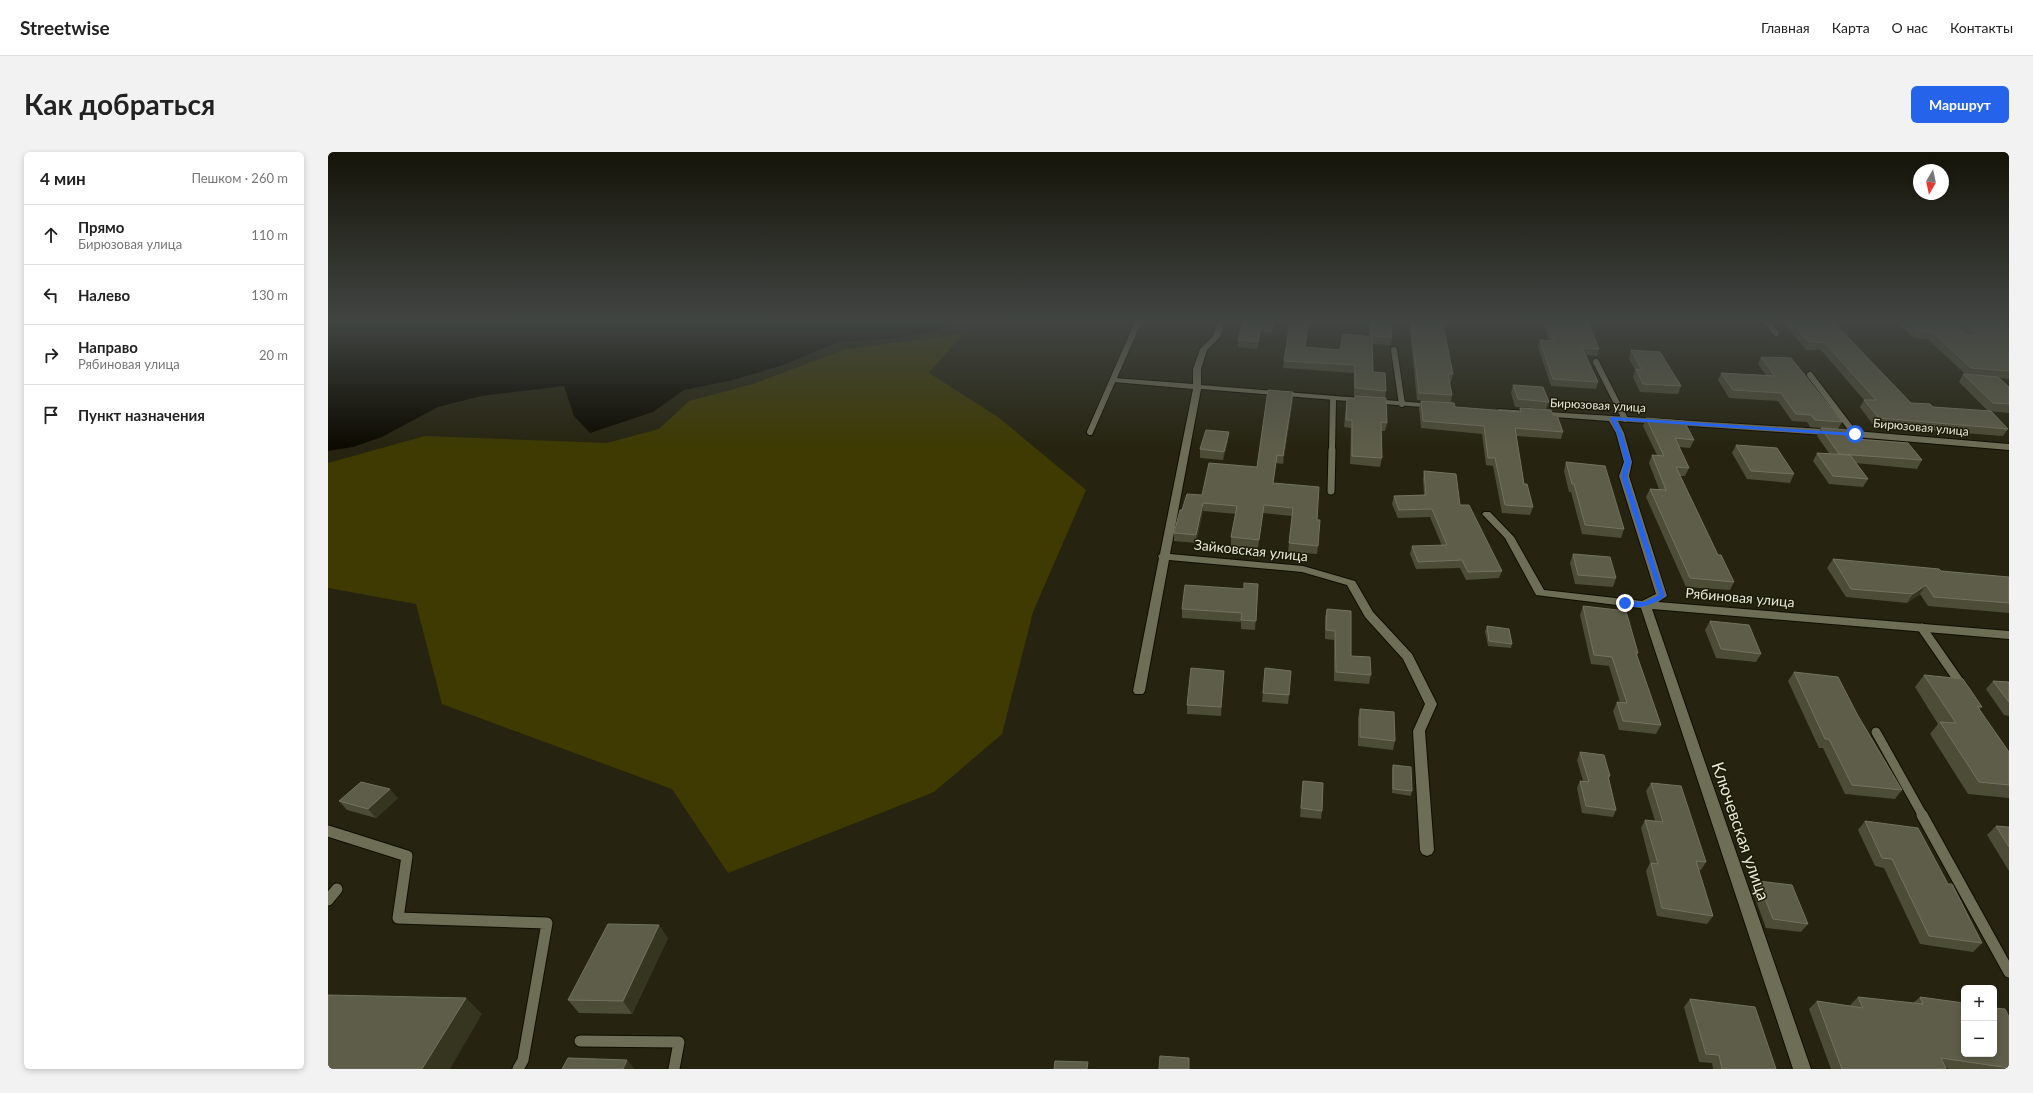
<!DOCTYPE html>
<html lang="ru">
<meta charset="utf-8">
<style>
body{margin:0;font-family:Lato,sans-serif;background:#f2f2f2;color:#222}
.controls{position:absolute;right:12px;bottom:12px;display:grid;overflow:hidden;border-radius:6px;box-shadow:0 2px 6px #0003}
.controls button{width:36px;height:36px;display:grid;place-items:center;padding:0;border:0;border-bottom:1px solid #e0e0e0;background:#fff;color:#222;font:20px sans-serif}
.compass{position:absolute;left:1585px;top:12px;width:36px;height:36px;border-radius:50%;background:#fff;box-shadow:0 2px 6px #0003;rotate:189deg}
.stop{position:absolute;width:12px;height:12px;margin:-9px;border:3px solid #2563eb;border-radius:50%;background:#fff}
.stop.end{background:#2563eb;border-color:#fff;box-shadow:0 1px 4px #0008}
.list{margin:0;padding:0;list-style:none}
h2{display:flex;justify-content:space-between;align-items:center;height:52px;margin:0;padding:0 16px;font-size:17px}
h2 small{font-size:13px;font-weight:400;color:#767676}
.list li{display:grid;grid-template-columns:26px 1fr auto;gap:12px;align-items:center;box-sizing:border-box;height:60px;padding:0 16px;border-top:1px solid #e0e0e0}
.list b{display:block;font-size:15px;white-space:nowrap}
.list p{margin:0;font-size:13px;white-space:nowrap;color:#767676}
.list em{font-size:13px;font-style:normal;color:#767676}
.icon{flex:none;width:22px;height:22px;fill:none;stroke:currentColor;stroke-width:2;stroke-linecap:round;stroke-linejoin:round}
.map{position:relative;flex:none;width:1681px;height:917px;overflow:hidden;border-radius:6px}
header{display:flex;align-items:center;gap:24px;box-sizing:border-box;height:56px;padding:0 20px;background:#fff;border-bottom:1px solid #e0e0e0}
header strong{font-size:19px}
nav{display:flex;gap:22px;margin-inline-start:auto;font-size:14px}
.intro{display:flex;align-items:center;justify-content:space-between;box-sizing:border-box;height:96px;padding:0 24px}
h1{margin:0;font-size:28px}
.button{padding:10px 18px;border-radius:6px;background:#2563eb;color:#fff;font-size:14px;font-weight:700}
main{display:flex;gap:24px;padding:0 24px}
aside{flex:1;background:#fff;border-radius:6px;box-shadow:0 2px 6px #0003}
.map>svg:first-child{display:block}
.green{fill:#3e3a02}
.water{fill:#0c0a00}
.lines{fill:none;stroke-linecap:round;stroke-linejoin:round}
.service-far3-casing{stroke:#0f0d00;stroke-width:8}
.service-far2-casing{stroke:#0f0d00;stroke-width:9}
.service-far1-casing{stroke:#0f0d00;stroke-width:11}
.service-casing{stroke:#0f0d00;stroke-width:13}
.minor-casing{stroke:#0f0d00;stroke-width:2}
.service-far3{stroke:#6e6d56;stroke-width:6}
.service-far2{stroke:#6e6d56;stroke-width:7}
.service-far1{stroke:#6e6d56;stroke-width:9}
.service{stroke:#6e6d56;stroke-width:11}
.minor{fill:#6e6d56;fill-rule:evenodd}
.wall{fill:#4d4c37}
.shaded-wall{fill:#363520}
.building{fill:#5d5d49;stroke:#737260}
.route{fill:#2563eb}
.labels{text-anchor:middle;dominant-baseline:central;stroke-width:3;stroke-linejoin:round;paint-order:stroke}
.far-street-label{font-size:12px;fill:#e8e8db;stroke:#1c1b07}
.street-label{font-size:14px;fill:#e8e8db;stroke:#1c1b07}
.near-street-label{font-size:17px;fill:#e8e8db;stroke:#1c1b07}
</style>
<header>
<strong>Streetwise</strong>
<nav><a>Главная</a><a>Карта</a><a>О нас</a><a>Контакты</a></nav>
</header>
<div class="intro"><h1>Как добраться</h1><a class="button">Маршрут</a></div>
<main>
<aside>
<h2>4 мин<small>Пешком · 260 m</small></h2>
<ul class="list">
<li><svg class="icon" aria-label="ahead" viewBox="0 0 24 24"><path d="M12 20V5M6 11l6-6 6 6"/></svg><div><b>Прямо</b><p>Бирюзовая улица</p></div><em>110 m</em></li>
<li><svg class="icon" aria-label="left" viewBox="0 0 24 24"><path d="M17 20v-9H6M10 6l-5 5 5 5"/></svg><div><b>Налево</b></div><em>130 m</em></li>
<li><svg class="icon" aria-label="right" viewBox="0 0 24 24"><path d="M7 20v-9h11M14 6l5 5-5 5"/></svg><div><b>Направо</b><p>Рябиновая улица</p></div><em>20 m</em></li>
<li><svg class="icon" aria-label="arrive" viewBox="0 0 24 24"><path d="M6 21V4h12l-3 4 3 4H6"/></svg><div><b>Пункт назначения</b></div></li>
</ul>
</aside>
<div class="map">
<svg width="1681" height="917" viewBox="0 0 1681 917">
<rect width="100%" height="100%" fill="#262410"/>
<path class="green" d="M635,182L601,221L670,265L758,338L705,460L674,582L606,640L400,721L344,637L114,552L88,452L0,436V311L97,284L279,291L331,277L361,249L425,232L518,197Z"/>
<path class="water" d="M0,168H637L604,180L557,187L510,190L455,213L405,228L356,238L325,260L262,281L246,264L236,234L153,244L110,255L54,285L25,295L0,299Z"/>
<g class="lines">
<g class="service-far3-casing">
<g id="service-far3">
<path d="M1437,168L1448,181"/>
<path d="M1066,198L1074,252"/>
<path d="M1268,210L1297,267"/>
<path d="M1482,223L1527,282"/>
<path d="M762,280L811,168"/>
<path d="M1004,299L1005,247"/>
</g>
</g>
<g class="service-far2-casing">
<path id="service-far2" d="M1003,339L1004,298"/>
</g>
<g class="service-far1-casing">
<g id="service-far1">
<path d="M1594,476L1635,535"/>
<path d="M1548,580L1595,664"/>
</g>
</g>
<g class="service-casing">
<g id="service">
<path d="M1594,663L1681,820"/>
<path d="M0,679L79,704L70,766L219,771L195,908L190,917"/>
<path d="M0,748L9,737"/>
<path d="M252,889L351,890L346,917"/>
</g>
</g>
<g class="minor-casing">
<g id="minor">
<path d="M890,168H897L892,185L879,198L873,217V233L1106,252L1110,254L1106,256L873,237L842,402L975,414L1027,429L1045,460L1084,502L1109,552L1097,579L1106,698L1104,702L1099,704L1094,702L1092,698L1085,579L1097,552L1075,507L1037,465L1019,433L974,420L841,408L817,539L815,542H807L805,539L831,406L830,404L832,402L865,237L786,230L782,228L786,226L865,232V217L872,197L885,184Z"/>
<path d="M1170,257L1527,279L1681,292V298L1527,285L1290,269L1296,281L1304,310L1301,324L1339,444L1330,450L1681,479V487L1324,457L1483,917H1465L1313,456L1208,443L1177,386L1154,362L1156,360H1162L1186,385L1216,438L1314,449L1328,442L1291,324L1296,310L1288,281L1281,269L1173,261H1170Z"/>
</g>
</g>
<use href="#service-far3" class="service-far3"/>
<use href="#service-far2" class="service-far2"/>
<use href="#service-far1" class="service-far1"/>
<use href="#service" class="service"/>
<use href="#minor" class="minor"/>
</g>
<g class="wall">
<path d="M916,168H948L944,181L932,180L929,197L910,195V188Z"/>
<path d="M1041,168H1062L1064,185L1063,193L1044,192L1045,220L1058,239L1057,246L1026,244V221L955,216L956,209L977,195L1012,198L1042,185Z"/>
<path d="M1090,168H1122L1121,175L1115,174L1125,222L1123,230H1121L1124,243L1123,251L1089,248L1082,180L1083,173H1090Z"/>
<path d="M1214,168H1259L1271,197L1269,204L1258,203L1270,230L1268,237L1223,234L1210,195L1212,188L1221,189Z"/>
<path d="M1453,168H1530L1528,172L1507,171L1583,251L1605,255L1680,277L1675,284L1546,274L1532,255L1536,248L1493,198H1478Z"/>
<path d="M1565,168H1620L1640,184L1622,168H1670L1681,177V227L1672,226L1681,235V261L1660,259L1631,230L1635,222H1637L1600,187L1586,186Z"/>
<path d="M1303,198L1353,234L1350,242L1312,240L1305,225L1307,218L1301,206Z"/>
<path d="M1433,205L1514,270L1510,277L1528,287L1594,308L1589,317L1528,311L1540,327L1535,335L1501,332L1485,309L1489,301H1501L1489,284L1493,276L1482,275L1479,270L1464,269L1450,249L1401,246L1390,228L1393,221L1438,223L1430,212Z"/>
<path d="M1185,233L1221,250L1218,257L1187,255L1183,241Z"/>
<path d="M1027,244L1059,271L1057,279H1053L1054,306L1052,315L1022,312L1023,276L1016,275L1018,254L1019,246L1027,247Z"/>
<path d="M965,247L955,312L948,311L945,331L989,368L990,394L989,402L960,400L964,364L935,361L930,396L903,394V385L908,362L875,359L868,391L846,389V381L854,358L874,343L929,315Z"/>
<path d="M1093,249L1127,255L1191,260L1192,256L1225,263L1235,280L1233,287L1188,284L1196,332L1205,355L1202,363L1174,361L1165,314L1158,313L1154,282L1093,276L1091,256Z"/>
<path d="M1318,266L1366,288L1362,296L1351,295L1361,316L1357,324H1352L1390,403L1406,430L1402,438L1358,435L1318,345L1322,337H1331L1321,311L1324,303H1329L1315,274Z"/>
<path d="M900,288L895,308L872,306V297Z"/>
<path d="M1408,293L1466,322L1462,331L1419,327L1404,301Z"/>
<path d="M1238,310L1296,377L1293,386L1254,382L1243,340H1241L1236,319Z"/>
<path d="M1096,319L1132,353L1174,419L1171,426L1138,428L1132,416L1088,417L1082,402L1084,394H1114L1102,365L1070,366L1064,352L1066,344L1096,343L1095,327Z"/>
<path d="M1245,402L1288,426L1285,435L1247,432L1242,411Z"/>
<path d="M1505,407L1613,419L1681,425V461L1600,454L1592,442L1579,451L1518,445L1499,416Z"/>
<path d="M930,432L927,478L913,477V470L854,466V457Z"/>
<path d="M1255,454L1310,501L1309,503L1333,573L1328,582L1291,578L1285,559L1289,550H1292L1281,514L1263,512L1252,463Z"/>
<path d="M999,457L1023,504L1043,523L1041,532L1006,529V488L997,487V465Z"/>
<path d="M1382,469L1433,502L1428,510L1388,506L1377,478Z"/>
<path d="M1159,474L1184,492L1183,496L1160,494L1157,479Z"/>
<path d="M937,516L961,543L960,552L934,550Z"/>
<path d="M896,519L893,564L859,562V553Z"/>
<path d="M1466,520L1529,562L1574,638L1567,647L1517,642L1495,596H1491L1460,529Z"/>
<path d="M1596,523L1654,555L1651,558L1681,600V646L1640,642L1602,582L1610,572L1587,535Z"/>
<path d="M1665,529L1681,530V564L1676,563L1658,537Z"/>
<path d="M1032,557L1067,589L1065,598L1030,594V566Z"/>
<path d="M1252,600L1282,624L1281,627L1288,658L1285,665L1254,661L1249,636L1252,629H1255L1249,608Z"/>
<path d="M1065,613L1084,639L1083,644L1064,641V618Z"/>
<path d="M975,629L994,659L993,667L972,665L974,638Z"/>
<path d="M1323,631L1378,710L1373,718H1371L1385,764L1379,772L1329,764L1318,719L1322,711L1313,676L1317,668L1327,669L1318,639Z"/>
<path d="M70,646L48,666L19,658L11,649Z"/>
<path d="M1537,669L1620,732L1654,791L1645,800L1592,792L1556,716L1547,714L1530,678Z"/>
<path d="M1668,674L1681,675V719L1659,683Z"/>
<path d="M1430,729L1480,772L1473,780L1438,776L1424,738Z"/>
<path d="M340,786L304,862L251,861L240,848Z"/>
<path d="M1530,845L1585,851L1592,845L1681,865V917H1622L1617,916L1618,917H1503L1481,857L1489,849L1523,854L1522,853Z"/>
<path d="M1362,847L1448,917H1385L1384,911L1371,910L1356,855Z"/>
</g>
<g class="shaded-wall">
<path d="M946,168H948L944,181L945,174Z"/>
<path d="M965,240V247L955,312V304Z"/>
<path d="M901,280L900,288L895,308L896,300Z"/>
<path d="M875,351V359L868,391V383Z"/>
<path d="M1598,433L1592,442L1579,451L1585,442Z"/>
<path d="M62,637L70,646L48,666L40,657Z"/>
<path d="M331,773L340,786L304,862L295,849Z"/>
<path d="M138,846L154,862L122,917H94Z"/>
<path d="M299,908L307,917H295Z"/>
</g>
<g class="building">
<path d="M916,168H946L945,174L933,173L930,190L910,188Z"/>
<path d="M1042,168H1062L1064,185L1044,184Z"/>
<path d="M1092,168H1114L1125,222H1120L1124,243L1091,241L1083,173H1092Z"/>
<path d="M1218,168H1259L1271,197L1254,196L1270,230L1225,227L1212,188L1226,189Z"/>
<path d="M1462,168H1503L1583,251L1602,252L1605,255L1663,259L1680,277L1551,266L1536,248H1548L1497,191L1481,190Z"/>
<path d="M1577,168H1620L1640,184L1646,183V178L1634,168H1670L1681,177V219L1643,216L1604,180L1590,179Z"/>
<path d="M962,170L980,171L977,195L1012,198L1015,182L1044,185L1045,220L1057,221L1058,239L1027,236V213L956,209Z"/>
<path d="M1303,198L1332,200L1353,234L1315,232L1308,217L1314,218Z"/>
<path d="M1433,205L1463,206L1514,270L1487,268L1483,263L1468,262L1453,241L1405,238L1393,221L1447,224Z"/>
<path d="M1635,222L1670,225L1681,235V252L1665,251Z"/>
<path d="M1185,233L1215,235L1221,250L1190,247Z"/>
<path d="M940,238L965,240L955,304L949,303L945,331L991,335L989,368H992L990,394L961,391L965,356L936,353L931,388L903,385L909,354L875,351L868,383L846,381L852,358H854L859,342L874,343L881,311L929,315Z"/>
<path d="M1027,244L1058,246L1059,271L1053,270L1054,306L1024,304V268H1018L1019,246L1027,247Z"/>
<path d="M1093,249L1126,251L1127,255L1193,260L1192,256L1223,258L1225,263H1229L1235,280L1187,276L1196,332H1199L1205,355L1177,353L1167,306H1160L1156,274L1095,269Z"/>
<path d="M1318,266L1356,269L1366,288L1347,286L1361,316L1348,315L1390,403H1393L1406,430L1362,426L1322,337L1338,338L1324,303L1336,304Z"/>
<path d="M1493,276L1521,278L1528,287L1580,291L1594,308L1511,302Z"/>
<path d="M878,278L901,280L896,300L872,297Z"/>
<path d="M1408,293L1449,296L1466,322L1423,319Z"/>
<path d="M1489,301L1522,303L1540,327L1505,324Z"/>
<path d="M1238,310L1277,314L1296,377L1257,373L1246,332H1244Z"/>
<path d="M1096,319L1128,322L1132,353H1141L1174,419L1140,420L1134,408L1090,410L1084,394L1119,393L1104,357L1071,358L1066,344L1098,343Z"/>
<path d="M1245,402L1282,405L1288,426L1250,423Z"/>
<path d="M1505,407L1611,417L1613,419L1681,425V451L1606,445L1598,433L1585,442L1523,437Z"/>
<path d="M916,431L930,432L928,469L913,468L914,461L854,457L857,433L916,437Z"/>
<path d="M1255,454L1298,459L1310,501H1308L1333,573L1295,569L1289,550L1299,551L1284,505L1266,503Z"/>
<path d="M999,457L1023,459V504L1042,505L1043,523L1008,520L1007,479L998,478Z"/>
<path d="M1382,469L1421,473L1433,502L1393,497Z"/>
<path d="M1159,474L1181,477L1184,492L1161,489Z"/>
<path d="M863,516L896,519L893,555L859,553Z"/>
<path d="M937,516L963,519L961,543L935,541Z"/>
<path d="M1466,520L1510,525L1529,562L1574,638L1524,633L1501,587H1497Z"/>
<path d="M1596,523L1635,527L1654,555L1649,554L1681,600V633L1651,630L1612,570L1628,571Z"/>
<path d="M1665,529L1681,530V550Z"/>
<path d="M1032,557L1066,560L1067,589L1032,585Z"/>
<path d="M1252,600L1276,603L1282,624H1280L1288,658L1258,654L1252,629L1261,630Z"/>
<path d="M1065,613L1083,615L1084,639L1065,637Z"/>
<path d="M975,629L995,631L994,659L973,656Z"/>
<path d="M33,630L62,637L40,657L11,649Z"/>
<path d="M1323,631L1353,634L1378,710L1368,709L1385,764L1334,756L1323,711L1330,712L1317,668L1335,670Z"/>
<path d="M1537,669L1590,676L1620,732H1624L1654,791L1601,784L1564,707L1554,706Z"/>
<path d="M1668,674L1681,675V695Z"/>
<path d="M1430,729L1464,733L1480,772L1445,767Z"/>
<path d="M280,772L331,773L295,849L240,848Z"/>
<path d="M0,843L138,846L94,917H0Z"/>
<path d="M1530,845L1595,852L1592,845L1636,851V902H1666V856L1677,857L1681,865V916L1613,906L1618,917H1514L1489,849L1535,856Z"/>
<path d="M1362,847L1427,855L1448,917H1394L1391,903L1378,902Z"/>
<path d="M832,904L861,906V917H831Z"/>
<path d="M240,906L299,908L295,917H234Z"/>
<path d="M727,909L760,910L759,917H726Z"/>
</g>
<linearGradient id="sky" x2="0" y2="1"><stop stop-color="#151409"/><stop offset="0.57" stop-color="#414542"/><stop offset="1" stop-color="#414542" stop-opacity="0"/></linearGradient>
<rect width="1681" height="296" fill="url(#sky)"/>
<path class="route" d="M1284,265L1527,281L1530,282L1527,284L1288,268L1294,281L1303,310L1299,324L1337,444C1327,453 1305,460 1293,451L1297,449L1316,450L1331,443L1293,324L1297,310L1289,281L1282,266Z"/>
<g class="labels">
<g class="far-street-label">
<text transform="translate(1270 253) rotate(3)">Бирюзовая улица</text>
<text transform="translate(1593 275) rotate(5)">Бирюзовая улица</text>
</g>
<g class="street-label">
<text transform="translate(923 398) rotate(6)">Зайковская улица</text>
<text transform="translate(1412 445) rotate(5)">Рябиновая улица</text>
</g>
<g class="near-street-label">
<text transform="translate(1413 679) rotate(71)">Ключевская улица</text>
</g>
</g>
</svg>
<div class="controls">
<button>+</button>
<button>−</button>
</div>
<svg class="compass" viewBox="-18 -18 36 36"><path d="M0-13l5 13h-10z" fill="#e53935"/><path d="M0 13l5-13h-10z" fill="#767676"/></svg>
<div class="stop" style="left:1527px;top:282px"></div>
<div class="stop end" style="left:1297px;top:451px"></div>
</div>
</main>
